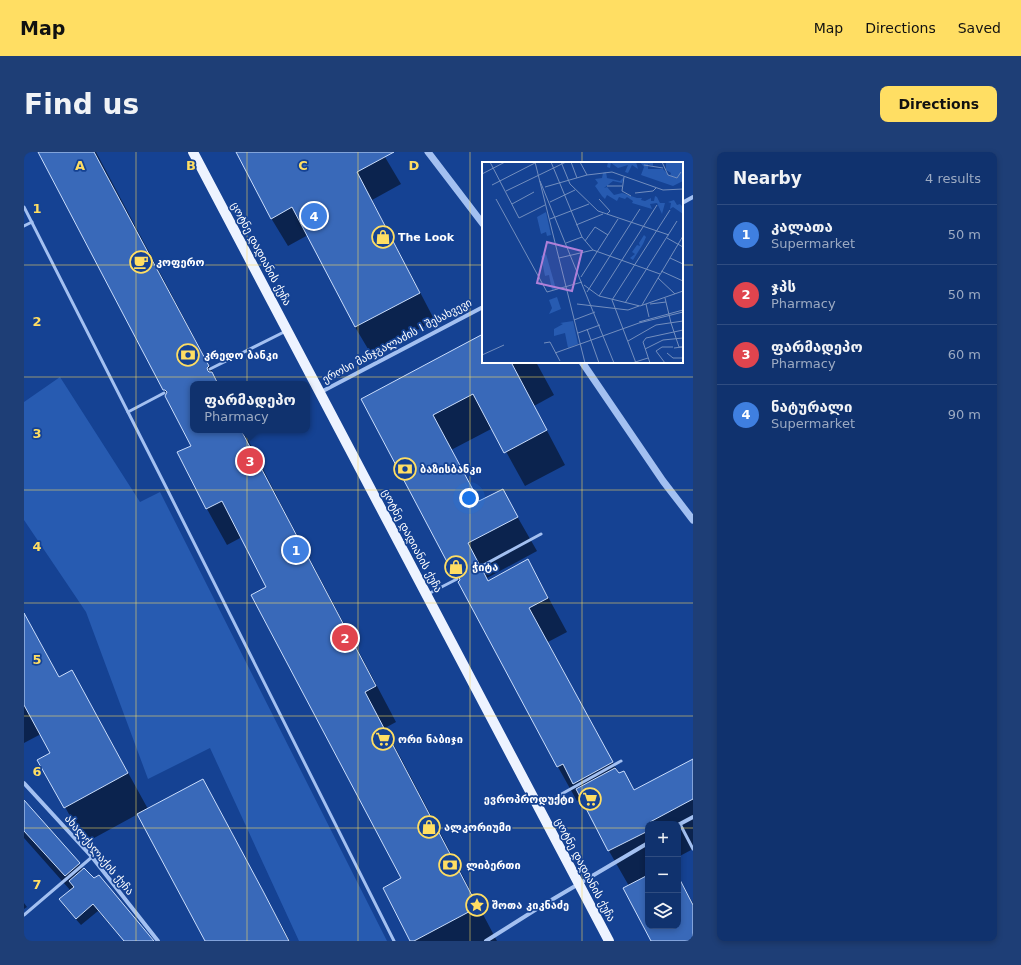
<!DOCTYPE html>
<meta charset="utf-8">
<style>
body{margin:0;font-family:"DejaVu Sans","Noto Sans Georgian",sans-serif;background:#1e3e76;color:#f1f3f6}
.controls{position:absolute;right:12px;bottom:12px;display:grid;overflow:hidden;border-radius:8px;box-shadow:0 2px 6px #0003}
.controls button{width:36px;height:36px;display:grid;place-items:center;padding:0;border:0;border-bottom:1px solid #304d81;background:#10326e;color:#f1f3f6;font:20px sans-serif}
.you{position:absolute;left:445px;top:346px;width:14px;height:14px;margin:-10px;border:3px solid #fff;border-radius:50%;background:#1a73e8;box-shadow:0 0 0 6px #1a73e833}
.badge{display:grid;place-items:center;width:26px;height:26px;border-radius:50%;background:#ffde63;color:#fff;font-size:13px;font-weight:700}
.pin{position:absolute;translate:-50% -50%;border:2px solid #fff;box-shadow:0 1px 4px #0006}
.popup{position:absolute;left:166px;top:229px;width:120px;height:52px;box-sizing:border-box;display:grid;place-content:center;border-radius:8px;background:#10326e;filter:drop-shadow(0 1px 3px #0005);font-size:13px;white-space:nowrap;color:#9caac2}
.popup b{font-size:15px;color:#f1f3f6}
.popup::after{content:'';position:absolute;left:50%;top:100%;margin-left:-8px;border:8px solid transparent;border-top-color:#10326e}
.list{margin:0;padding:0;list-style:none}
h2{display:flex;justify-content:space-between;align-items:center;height:52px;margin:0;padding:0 16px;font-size:17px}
h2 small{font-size:13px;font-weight:400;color:#9caac2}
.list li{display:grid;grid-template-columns:26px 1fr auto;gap:12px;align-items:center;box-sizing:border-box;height:60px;padding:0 16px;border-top:1px solid #304d81}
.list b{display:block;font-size:15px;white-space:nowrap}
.list p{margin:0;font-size:13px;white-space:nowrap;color:#9caac2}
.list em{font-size:13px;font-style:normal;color:#9caac2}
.icon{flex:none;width:22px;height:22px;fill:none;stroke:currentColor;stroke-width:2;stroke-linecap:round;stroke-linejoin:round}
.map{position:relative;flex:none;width:669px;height:789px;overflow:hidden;border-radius:8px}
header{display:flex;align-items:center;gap:24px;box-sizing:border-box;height:56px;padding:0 20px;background:#ffde63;color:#111}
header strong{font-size:19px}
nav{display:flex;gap:22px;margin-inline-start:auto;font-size:14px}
.intro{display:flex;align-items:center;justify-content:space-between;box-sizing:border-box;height:96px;padding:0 24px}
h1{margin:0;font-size:28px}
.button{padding:10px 18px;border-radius:8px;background:#ffde63;color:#111;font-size:14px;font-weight:700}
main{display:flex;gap:24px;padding:0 24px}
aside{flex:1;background:#10326e;border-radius:8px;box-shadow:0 2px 6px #0003}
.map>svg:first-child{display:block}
.green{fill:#275bb1}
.shadow{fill:#0007}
.building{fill:#3969b9;stroke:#caddfc}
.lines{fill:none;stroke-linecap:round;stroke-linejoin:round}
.service{stroke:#a3c0f1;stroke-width:3}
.minor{stroke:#a3c0f1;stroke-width:4}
.tertiary{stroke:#a3c0f1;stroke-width:7}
.primary{stroke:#edf3ff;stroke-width:10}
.grid{fill:none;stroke:#ffde63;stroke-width:1;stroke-opacity:0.55}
.labels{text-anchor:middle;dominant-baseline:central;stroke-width:3.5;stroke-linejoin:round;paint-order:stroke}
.poi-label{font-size:11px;font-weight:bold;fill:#fff;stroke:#154293;text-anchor:start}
.street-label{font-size:11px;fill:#fff;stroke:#154293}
.inset-road{fill:none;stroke:#738ebe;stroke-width:1}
.view{fill:#b080d9;fill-opacity:0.15;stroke:#b080d9;stroke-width:2}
.inset-edge{fill:none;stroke:#fff;stroke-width:2}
.grid-label{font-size:13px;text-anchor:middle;font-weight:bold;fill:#ffde63;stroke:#154293;stroke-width:3.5;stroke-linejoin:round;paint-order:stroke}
</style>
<header>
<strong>Map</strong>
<nav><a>Map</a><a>Directions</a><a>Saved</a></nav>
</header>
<div class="intro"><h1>Find us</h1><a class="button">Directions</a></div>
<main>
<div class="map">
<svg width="669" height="789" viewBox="0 0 669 789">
<rect width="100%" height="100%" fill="#154293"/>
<path class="green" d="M36,225L116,350L136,340L363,789H275L186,596L124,627L62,460L0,368V250Z"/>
<g class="shadow">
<path d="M15,0H72L195,232H169V278H219L263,364L372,570L361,576L473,789H388L378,727L244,436L218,385L203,393L183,357L154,301L169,294L143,243Z"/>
<path d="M213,0H358L377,32L348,48L411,169L347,202L331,175L284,83L264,94L247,66Z"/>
<path d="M459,183V210H512L530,243L510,254L541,313L501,334L469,276L427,298L455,350L478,338L513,399L463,426L465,429L504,409L523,443L543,480L524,490L595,622L600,620L611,639L669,608V697L654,705V672H624V774H654V725L669,751V789H628L605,734L585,699L558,646L553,649L534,615L338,247Z"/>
<path d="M0,461L35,526L68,555L124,657L194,656L266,789H182L114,662L61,691L15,608L28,601L17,582L0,591Z"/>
<path d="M0,650L55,712L59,718L128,789H100L74,759L57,773L41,755L37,748L47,739L0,686Z"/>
<path d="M0,751L3,755L0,757Z"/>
</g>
<g class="building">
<path d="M14,0H70L185,214L183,216L184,219L185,220H188L194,232H169V278H217L352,534L341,540L454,755L390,789H386L359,736L377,726L227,443L242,435L198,349L182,357L153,300L167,294L141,244L143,240L141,238H139Z"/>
<path d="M212,0H370L333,20L396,141L331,175L268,55L247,67Z"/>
<path d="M459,182V210H487L523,278L480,301L449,242L409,263L455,349L479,337L494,365L444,391L455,412L453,414V416L455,418L458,417L464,429L504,407L524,446L505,456L589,610L549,632L539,612L533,615L434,430L436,428L435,425L434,424L431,425L337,247Z"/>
<path d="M0,461L35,525L48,518L104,621L40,656L13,608L26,601L0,553Z"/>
<path d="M669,607V647L626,670L627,672H624V679L584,699L552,637L591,616L595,621L600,619L610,638Z"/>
<path d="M179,627L239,739L265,789H181L113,662Z"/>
<path d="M0,648L56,711L41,724L0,679Z"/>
<path d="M60,716L70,726L75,723L130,789H100L69,752L52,767L35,747L50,735L45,729Z"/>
<path d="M624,723V774H654V724L669,753V789H627L599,736Z"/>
</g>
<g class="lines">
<g class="service">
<path d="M0,55L143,337L370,789"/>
<path d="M0,74L8,70"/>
<path d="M186,217L262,179"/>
<path d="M104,260L140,241"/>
<path d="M456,415L517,382"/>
<path d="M404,442L433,427"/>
<path d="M516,654L597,609"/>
<path d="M656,672L669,697"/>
<path d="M0,763L68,705"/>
</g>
<g class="minor">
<path d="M658,51L669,45"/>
<path d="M297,240L459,155"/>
<path d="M0,631L68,705L134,789"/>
<path d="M654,673L669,665"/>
<path d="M462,789L519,753L624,691"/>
</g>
<g class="tertiary">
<path d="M404,0L459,72"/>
<path d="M558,210L639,329L669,368"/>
</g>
<path class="primary" d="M169,0L585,789"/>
</g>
<path class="grid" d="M112,0V789M223,0V789M334,0V789M446,0V789M558,0V11M0,113H459M658,113H669M558,210V789M0,225H669M0,338H669M0,451H669M0,564H669M0,676H624M654,676H669"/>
<defs>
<g id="shop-ring" transform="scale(1.15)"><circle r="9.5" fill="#154293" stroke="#ffde63" stroke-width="1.5"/><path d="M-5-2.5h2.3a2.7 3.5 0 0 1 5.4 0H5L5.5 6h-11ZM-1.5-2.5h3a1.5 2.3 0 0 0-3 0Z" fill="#ffde63"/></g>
<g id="cafe-ring" transform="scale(1.15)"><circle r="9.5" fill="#154293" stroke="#ffde63" stroke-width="1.5"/><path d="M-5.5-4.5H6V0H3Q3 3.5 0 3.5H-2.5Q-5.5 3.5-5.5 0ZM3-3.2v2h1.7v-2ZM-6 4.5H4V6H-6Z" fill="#ffde63"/></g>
<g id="bank-ring" transform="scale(1.15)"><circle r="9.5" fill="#154293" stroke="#ffde63" stroke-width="1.5"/><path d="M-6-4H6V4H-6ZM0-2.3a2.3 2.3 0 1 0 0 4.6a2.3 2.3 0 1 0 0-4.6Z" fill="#ffde63"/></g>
<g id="supermarket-ring" transform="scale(1.15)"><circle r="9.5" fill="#154293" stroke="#ffde63" stroke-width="1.5"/><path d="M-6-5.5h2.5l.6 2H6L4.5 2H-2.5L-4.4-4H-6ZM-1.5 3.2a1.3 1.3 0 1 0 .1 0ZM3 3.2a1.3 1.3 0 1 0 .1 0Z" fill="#ffde63"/></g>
<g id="sight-ring" transform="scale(1.15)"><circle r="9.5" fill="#154293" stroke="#ffde63" stroke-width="1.5"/><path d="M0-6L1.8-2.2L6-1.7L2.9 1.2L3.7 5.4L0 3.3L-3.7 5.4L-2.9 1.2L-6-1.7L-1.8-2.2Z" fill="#ffde63"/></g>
</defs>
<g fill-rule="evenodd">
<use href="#shop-ring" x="359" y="85"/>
<use href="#cafe-ring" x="117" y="110"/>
<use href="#bank-ring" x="164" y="203"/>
<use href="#bank-ring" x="381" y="317"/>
<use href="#shop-ring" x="432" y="415"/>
<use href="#supermarket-ring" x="359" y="587"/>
<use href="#supermarket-ring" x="566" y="647"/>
<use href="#shop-ring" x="405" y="675"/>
<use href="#bank-ring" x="426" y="713"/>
<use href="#sight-ring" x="453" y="753"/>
</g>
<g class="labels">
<g class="poi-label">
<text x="374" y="85">The Look</text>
<text x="132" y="110">კოფერო</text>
<text x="180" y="203">კრედო ბანკი</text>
<text x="396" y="317">ბაზისბანკი</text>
<text x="448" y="415">ჭიტა</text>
<text x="374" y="587">ორი ნაბიჯი</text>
<text x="550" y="647" text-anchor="end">ევროპროდუქტი</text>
<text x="420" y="675">ალკორიუმი</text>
<text x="442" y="713">ლიბერთი</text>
<text x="468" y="753">შოთა კიკნაძე</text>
</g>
<g class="street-label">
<text transform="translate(237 102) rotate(62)">ცოტნე დადიანის ქუჩა</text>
<text transform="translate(373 189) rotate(-28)">ეროსი მანჯგალაძის I შესახვევი</text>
<text transform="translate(388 389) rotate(62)">ცოტნე დადიანის ქუჩა</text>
<text transform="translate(75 703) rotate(50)">ახალქალაქის ქუჩა</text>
<text transform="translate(561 718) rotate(62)">ცოტნე დადიანის ქუჩა</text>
</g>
</g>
<g transform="translate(458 10)">
<rect width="201" height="201" fill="#154293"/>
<path d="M126,0H154L156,7L150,3L146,11L143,10L146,3L136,6L129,1L128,6L125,5ZM158,0H171V4L166,2V7H181L188,14L189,11L184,8V0H201V19L191,24L159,13L162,5ZM124,10L125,16L138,19L142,15L140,21L131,19L122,26L125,25L132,33L140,31L155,36H160L159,38L163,39L169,36V39H172L173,34L175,35L178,41H183L180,52L175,41L168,42L170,47L150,41L151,39L145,35L143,37L137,35L135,39L125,33L123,37L120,34L113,24L116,21L113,17L120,16L121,11ZM192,38L195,43L198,42L201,45V52L191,45L188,47L189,41L186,40ZM64,50L69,73L65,74L64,70L59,72L55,55ZM162,73L164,75L161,82L151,98L148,96L153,92L150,90L155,83L158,84L157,81ZM64,92L74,127L70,128L67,113L63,114L59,94ZM75,135L79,147L67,152L70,146L67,138ZM91,159L96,182L86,186L83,171L72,174V167L81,162L78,161Z" fill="#275bb1"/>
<path class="inset-road" d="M8,0L37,56L63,43M53,0L103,201M69,0L100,75L111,88L178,112M79,0L88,22L116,49L187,73M89,0L95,16M98,0L105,13M180,0L186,13L195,16L199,10M162,3L181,6M0,12L23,0M142,15L140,29L149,34M58,19L132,201M10,23L53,1M125,24H140M63,25L105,13L130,10L181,28L201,27M24,29L84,0M153,31L171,29L174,26M14,37L65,130L100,120M117,37L128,49L125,52M68,40L93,28M30,42L52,30M68,57L107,42M149,61L158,47M94,63L121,52M185,76L201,85M103,79L113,65L126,73M84,81L100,75M77,96L111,88M188,96L201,102M179,109L201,119M99,115L136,57M176,116L193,132M102,123L117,134L158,144L201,129M105,130L149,61M117,134L175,43M183,136L189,161L197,185H200L192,186M143,141L195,59M95,142L146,148L157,144M164,142L167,155M168,142L184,140M160,143L201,74M92,158L113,150M157,160L201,148M105,167L117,201M96,171L118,163M164,176L201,168M164,176L161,180L168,201M146,179L174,163L201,159M62,181L68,180L78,199M163,187L181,178L201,176M73,191L157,161L201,150M185,191L191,196H201M0,193L22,183M150,201L166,196M154,201L130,138L188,48M183,201L174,189L180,185H191"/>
<path class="view" d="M65,80L100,89L90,129L55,121Z"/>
<rect width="201" height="201" class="inset-edge"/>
</g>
<g class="grid-label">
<text x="56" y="18">A</text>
<text x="167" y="18">B</text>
<text x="279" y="18">C</text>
<text x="390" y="18">D</text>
<text x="13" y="61">1</text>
<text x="13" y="174">2</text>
<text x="13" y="286">3</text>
<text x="13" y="399">4</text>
<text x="13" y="512">5</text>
<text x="13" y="624">6</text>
<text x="13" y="737">7</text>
</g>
</svg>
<div class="controls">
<button>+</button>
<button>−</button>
<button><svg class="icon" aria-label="layers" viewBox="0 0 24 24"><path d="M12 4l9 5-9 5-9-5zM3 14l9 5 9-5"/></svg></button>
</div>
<div class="you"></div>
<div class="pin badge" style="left:272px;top:398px;background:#3f7fe0">1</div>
<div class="pin badge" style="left:321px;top:486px;background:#e0444e">2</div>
<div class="pin badge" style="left:226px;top:309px;background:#e0444e">3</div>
<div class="popup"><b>ფარმადეპო</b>Pharmacy</div>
<div class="pin badge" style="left:290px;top:64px;background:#3f7fe0">4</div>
</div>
<aside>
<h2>Nearby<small>4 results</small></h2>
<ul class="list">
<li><span class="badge" style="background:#3f7fe0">1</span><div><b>კალათა</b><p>Supermarket</p></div><em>50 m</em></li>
<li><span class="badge" style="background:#e0444e">2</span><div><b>ჯპს</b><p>Pharmacy</p></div><em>50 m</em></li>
<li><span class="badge" style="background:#e0444e">3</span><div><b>ფარმადეპო</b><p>Pharmacy</p></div><em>60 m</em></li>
<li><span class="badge" style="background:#3f7fe0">4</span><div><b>ნატურალი</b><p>Supermarket</p></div><em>90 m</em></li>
</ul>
</aside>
</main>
